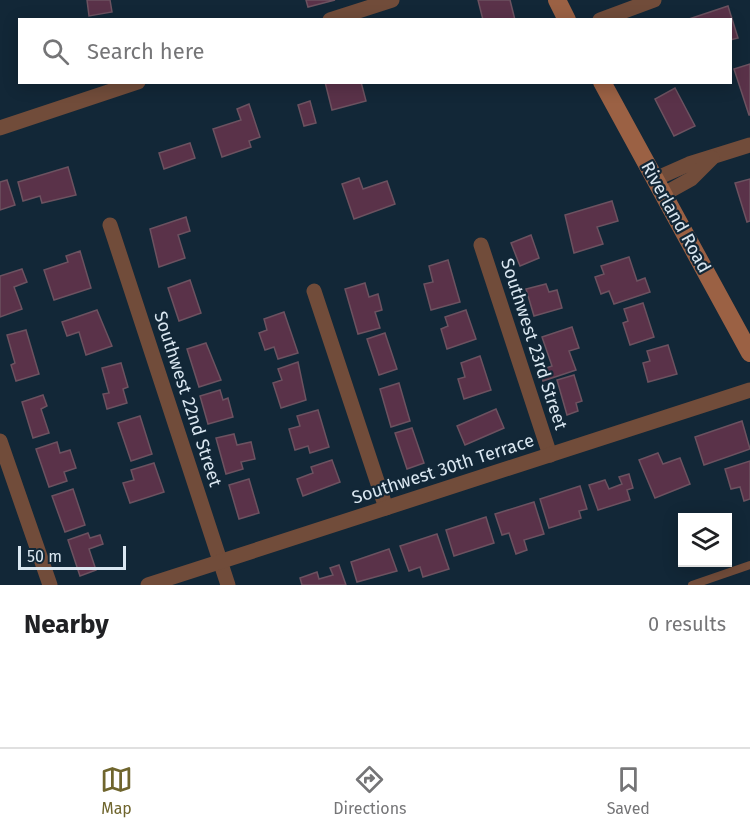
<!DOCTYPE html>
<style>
body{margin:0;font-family:"Fira Sans",sans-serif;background:#f6f6f6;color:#202124}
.controls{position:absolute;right:18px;bottom:18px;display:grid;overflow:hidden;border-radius:0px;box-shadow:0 3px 15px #0003}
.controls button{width:54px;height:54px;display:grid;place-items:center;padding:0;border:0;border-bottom:2px solid #e0e0e0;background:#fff;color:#202124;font:30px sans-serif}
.scale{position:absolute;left:18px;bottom:15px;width:108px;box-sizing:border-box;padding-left:6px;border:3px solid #dae7f1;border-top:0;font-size:16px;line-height:21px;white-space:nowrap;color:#dae7f1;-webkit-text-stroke:4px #122737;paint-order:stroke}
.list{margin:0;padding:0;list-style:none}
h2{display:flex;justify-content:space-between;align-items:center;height:78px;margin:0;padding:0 24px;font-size:26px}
h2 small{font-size:20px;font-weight:400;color:#757577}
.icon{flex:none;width:33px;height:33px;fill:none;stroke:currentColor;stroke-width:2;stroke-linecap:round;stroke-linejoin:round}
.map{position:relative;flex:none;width:750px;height:585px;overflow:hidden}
.search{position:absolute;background:#fff;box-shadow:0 3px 15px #0003;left:18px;right:18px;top:18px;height:66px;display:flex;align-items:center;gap:15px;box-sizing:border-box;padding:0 21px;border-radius:0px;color:#757577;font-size:22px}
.sheet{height:162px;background:#fff}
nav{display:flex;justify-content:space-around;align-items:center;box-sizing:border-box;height:84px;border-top:2px solid #e0e0e0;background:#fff;font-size:16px;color:#757577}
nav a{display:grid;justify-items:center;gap:3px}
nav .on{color:#6f652d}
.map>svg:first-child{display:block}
.building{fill:#5a3249;stroke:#6c5260;stroke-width:1.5}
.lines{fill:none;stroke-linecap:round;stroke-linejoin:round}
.lane{stroke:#714c3a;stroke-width:8}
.street{stroke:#714c3a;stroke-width:15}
.secondary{stroke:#9b6144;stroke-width:18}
.labels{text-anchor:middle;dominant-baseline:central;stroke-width:4.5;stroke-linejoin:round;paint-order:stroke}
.street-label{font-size:18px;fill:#dae7f1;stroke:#122737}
</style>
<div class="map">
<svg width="750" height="585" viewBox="0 0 750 585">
<rect width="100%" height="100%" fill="#122737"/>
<g class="building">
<path d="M87,0H110L112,12L89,16Z"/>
<path d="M306,0H335L308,7Z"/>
<path d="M478,0H510L515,20H483Z"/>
<path d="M728,6L738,38L730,40V20H686Z"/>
<path d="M750,64V115H749L734,69Z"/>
<path d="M325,82H361L366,101L332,110Z"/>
<path d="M675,88L695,126L674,136L655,99Z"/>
<path d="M310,101L316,123L304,126L298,105Z"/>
<path d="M249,104L260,137L249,141L251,147L222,157L213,129L241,120L237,109Z"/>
<path d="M190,143L195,158L164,169L159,153Z"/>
<path d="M68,167L76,195L42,203L40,196L23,201L18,182Z"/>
<path d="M359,178L363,189L387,181L395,204L354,219L342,184Z"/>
<path d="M750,179V221L747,222L735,183Z"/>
<path d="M7,180L15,205L0,210V182Z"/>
<path d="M612,201L618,221L597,227L603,244L574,253L565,215Z"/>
<path d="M186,217L190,231L178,235L185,258L159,267L150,229Z"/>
<path d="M531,235L539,258L520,266L511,243Z"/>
<path d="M80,251L91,288L54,300L44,270L68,262L66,256Z"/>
<path d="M629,257L637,281L645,278L650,292L614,304L609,291L601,294L595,277L604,274L601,266Z"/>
<path d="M448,260L460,302L431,310L424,284L433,282L429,266Z"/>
<path d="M22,269L27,282L14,287L22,309L0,317V276Z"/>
<path d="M190,280L201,313L179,321L168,288Z"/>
<path d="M365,283L369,297L378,294L382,310L375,312L380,328L358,334L345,289Z"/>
<path d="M546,284L549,292L557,290L562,308L534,316L526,289Z"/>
<path d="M643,303L654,337L630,345L623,323L628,321L624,309Z"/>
<path d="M97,310L112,346L86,355L79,332L67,336L62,322Z"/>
<path d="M466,310L476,339L447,349L441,329L448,326L445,317Z"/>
<path d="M284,312L298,353L278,359L274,347L265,350L259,333L267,330L264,319Z"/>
<path d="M572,327L579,348L569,351L576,370L543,381L540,370L552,366L542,337Z"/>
<path d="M26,330L39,374L16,381L11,365L15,363L7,335Z"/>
<path d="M385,333L397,369L379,375L367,339Z"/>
<path d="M206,343L221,380L199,387L187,349Z"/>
<path d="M668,345L677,374L648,382L643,363L650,361L647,351Z"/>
<path d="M480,356L491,390L464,399L458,379L465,377L461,363Z"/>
<path d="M298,362L306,400L281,408L273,383L282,380L278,369Z"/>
<path d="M121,363L128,387L123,389L127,403L107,409L103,394L109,393L102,368Z"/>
<path d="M574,375L582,401L576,403L578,411L567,415L557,380Z"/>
<path d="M399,383L410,421L391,427L380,389Z"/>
<path d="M220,390L223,400L228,398L233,417L208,424L200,396Z"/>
<path d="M43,395L47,406L41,409L49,433L33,438L22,402Z"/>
<path d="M496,409L504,428L465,445L457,426Z"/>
<path d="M318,410L329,447L310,453L308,446L295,450L289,429L300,426L297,416Z"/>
<path d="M140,416L152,454L131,461L118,423Z"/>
<path d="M742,421L750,449L704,465L695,437Z"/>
<path d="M412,428L424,463L407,469L395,433Z"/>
<path d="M234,434L237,445L251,442L255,459L241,462L243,469L226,474L216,438Z"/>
<path d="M57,442L60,453L70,450L76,468L64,472L67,481L49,487L36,449Z"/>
<path d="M658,453L663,464L680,458L690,484L655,498L639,460Z"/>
<path d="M332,460L340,482L303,496L297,479L313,473L311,467Z"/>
<path d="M750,461V499L744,501L740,487L731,489L725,469Z"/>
<path d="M154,463L164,492L130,503L123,483L134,480L131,470Z"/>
<path d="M629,474L633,488L627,490L630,500L598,510L589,485L605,480L609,489L622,484L619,477Z"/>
<path d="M249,479L259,513L239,519L229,485Z"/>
<path d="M580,486L587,509L579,511L581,518L549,528L540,499Z"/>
<path d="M73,489L85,525L65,532L52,496Z"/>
<path d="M534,502L544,534L524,540L527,550L516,554L509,533L502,535L495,514Z"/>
<path d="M486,517L494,543L454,556L446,530Z"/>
<path d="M88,533L90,538L100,535L103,544L89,549L96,570L80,576L68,540Z"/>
<path d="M437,534L449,569L423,577L420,567L409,571L400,546Z"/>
<path d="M389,549L397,571L357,582L351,562Z"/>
<path d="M339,565L346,585H302L300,578L317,572L319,579L333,575L330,568Z"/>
</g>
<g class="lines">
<path class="lane" d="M692,585L750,565"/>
<g class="street">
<path d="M330,20L392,0"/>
<path d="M600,20L654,0"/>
<path d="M0,128L138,82"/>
<path d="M655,179L689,164L750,145"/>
<path d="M664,194L691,179L712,158"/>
<path d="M110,225L228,585"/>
<path d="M481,245L550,455"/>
<path d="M314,291L386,508"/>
<path d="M0,441L50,585"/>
<path d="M148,585L750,390"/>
</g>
<g class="secondary">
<path d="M557,0L567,20"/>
<path d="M602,82L750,353"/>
</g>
</g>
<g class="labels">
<g class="street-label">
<text transform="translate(676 217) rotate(61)">Riverland Road</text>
<text transform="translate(534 344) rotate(72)">Southwest 23rd Street</text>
<text transform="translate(188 399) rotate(72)">Southwest 22nd Street</text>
<text transform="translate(443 469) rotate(-18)">Southwest 30th Terrace</text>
</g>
</g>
</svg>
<div class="controls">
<button><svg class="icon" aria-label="layers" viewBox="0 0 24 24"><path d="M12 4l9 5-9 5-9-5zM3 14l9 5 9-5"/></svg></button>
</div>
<div class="scale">50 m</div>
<div class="search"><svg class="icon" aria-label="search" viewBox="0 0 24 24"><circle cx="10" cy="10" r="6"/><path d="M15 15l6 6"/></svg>Search here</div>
</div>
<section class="sheet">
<h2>Nearby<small>0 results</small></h2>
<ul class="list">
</ul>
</section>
<nav>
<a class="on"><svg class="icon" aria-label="map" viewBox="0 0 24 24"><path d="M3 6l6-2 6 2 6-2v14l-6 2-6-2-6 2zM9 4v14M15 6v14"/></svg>Map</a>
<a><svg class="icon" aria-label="directions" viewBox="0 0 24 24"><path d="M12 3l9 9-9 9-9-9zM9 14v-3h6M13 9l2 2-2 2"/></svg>Directions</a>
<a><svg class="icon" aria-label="saved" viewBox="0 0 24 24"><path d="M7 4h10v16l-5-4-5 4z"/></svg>Saved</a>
</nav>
